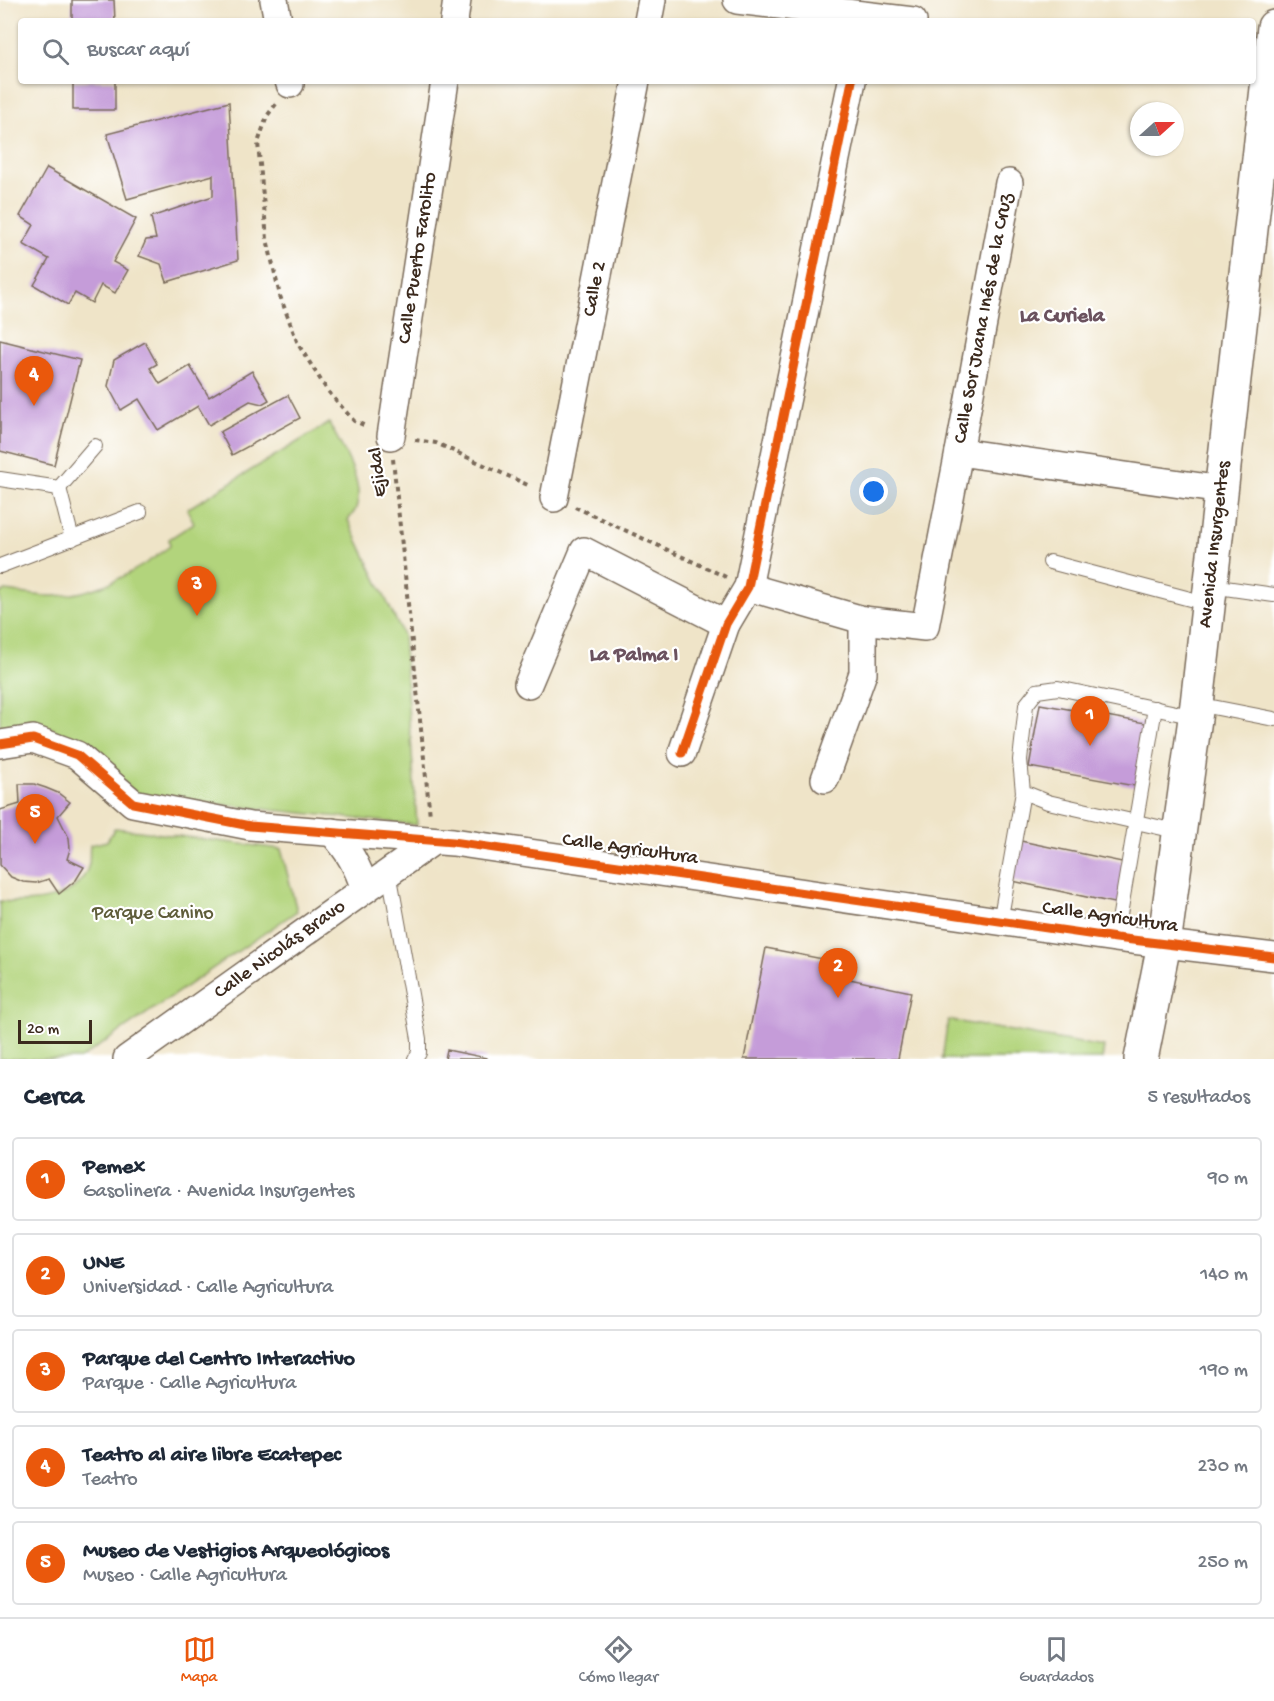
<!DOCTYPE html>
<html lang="es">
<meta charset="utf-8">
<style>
body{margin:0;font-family:"Gochi Hand",sans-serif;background:#f2f2f3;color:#1f2937}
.compass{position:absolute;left:1130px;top:102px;width:54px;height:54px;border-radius:50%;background:#fff;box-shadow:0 2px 4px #0004;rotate:69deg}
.scale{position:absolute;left:18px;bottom:15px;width:74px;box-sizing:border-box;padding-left:6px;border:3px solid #3b2a1e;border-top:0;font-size:16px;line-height:21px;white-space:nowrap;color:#3b2a1e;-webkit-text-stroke:4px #fff;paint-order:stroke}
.you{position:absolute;left:874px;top:492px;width:21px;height:21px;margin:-15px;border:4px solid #fff;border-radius:50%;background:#1a73e8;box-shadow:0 0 0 9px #1a73e833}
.badge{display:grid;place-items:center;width:39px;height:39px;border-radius:50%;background:#ea580c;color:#fff;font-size:20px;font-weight:700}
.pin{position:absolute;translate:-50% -50px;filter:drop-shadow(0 2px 3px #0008)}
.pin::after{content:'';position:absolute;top:32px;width:21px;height:18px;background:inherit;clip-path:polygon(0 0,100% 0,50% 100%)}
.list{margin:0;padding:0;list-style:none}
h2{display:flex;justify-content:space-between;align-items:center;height:78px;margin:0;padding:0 24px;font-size:26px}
h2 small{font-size:20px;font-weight:400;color:#747a83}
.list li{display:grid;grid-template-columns:39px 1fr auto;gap:18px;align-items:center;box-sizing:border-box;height:84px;margin:0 12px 12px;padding:0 12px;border:2px solid #e0e1e3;border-radius:6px}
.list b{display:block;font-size:22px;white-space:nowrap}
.list p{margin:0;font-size:20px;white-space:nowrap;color:#747a83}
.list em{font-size:20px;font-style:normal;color:#747a83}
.icon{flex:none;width:33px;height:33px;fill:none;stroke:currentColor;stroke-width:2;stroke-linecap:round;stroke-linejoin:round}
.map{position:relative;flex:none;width:1274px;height:1059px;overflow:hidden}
.search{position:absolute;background:#fff;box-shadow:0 2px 4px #0004;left:18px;right:18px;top:18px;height:66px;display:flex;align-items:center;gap:15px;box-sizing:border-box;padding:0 21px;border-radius:6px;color:#747a83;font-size:22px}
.sheet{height:558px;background:#fff}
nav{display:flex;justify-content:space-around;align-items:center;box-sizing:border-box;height:84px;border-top:2px solid #e0e1e3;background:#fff;font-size:16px;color:#747a83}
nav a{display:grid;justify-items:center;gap:3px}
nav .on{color:#ea580c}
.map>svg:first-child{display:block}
.green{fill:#b2d47c;stroke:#767f4d;stroke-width:1.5}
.building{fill:#c59cd9}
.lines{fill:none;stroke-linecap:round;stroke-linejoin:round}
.lane-casing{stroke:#7a6b5a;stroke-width:16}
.street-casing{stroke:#7a6b5a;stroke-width:30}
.secondary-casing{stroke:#7a6b5a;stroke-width:36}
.path{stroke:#7a6b5a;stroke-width:4;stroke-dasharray:4.5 4.5;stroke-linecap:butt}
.lane{stroke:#fff;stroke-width:14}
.street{stroke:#fff;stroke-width:27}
.secondary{stroke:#fff;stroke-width:33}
.cycleway-casing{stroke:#fff;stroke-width:13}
.cycleway{stroke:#e8590c;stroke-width:9}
.labels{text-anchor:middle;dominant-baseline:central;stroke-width:4.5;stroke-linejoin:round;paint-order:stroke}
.street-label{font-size:20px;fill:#3b2a1e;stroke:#fff}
.park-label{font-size:20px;fill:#5f5d3a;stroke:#fff}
.neighbourhood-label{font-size:21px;font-weight:bold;fill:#6b525f;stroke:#fff}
</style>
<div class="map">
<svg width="1274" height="1059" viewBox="0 0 1274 1059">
<rect width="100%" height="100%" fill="#fff"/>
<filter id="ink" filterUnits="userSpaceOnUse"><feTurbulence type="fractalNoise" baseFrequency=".0167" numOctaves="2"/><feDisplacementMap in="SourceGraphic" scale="12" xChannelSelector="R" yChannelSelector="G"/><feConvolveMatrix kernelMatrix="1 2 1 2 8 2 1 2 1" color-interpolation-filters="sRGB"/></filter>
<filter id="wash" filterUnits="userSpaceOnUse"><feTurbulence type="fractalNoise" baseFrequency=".008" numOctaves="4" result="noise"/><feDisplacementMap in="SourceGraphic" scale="24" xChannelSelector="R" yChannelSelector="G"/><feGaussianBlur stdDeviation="1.35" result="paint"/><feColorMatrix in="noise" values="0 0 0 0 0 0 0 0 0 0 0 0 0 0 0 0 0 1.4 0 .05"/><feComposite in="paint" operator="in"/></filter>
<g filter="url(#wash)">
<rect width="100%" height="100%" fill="#efe4c8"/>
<g class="green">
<path d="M329,423C340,444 366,483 356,508C355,512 351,516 348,520L403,635L410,734L412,738L411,739L417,825L138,796L90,749L51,728L13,727L0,730V593L5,591C22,593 40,597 56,596C98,594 138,571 170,546L169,539L194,523L187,509Z"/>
<path d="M115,828L281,849L297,911L80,1059H0V901C31,904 79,902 89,864C90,858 89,851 90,845L107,841Z"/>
<path d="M948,1020L1104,1047L1102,1059H942Z"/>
</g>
<g id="blocks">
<g class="building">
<path d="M72,0H114L115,21H72Z"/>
<rect x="73" y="81" width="42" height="29"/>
<path d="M229,102L238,260L167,282L161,264L139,256L146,240L156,239L151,217L213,196V175L127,199L107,134Z"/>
<path d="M47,168L136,219L113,262L128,270L115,293L101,285L92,303L75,293L68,305L34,285L49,259L23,244L34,225L20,216Z"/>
<path d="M0,340L80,360L54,465L0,451Z"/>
<path d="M145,342L157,364L150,368L160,384L190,366L209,397L252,371L269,400L262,404L250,401L209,425L198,406L158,430L139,399L121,410L108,386L114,360Z"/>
<path d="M288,395L300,418L232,455L220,432Z"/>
<path d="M1040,704L1151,724L1140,787L1029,767Z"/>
<path d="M19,784H34L46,788L58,793L70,802L58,816L69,838L70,849L67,859L84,867L76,880L59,894L49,879L36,883L23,882L11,877L0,865V810L20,804Z"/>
<path d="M1016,840L1127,863L1119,904L1008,880Z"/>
<path d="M766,948L823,959L821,973L911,992L898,1059H744Z"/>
<path d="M447,1050L487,1058V1059H445Z"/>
</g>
</g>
</g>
<g filter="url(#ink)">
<use href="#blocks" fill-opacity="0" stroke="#7a6b5a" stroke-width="1.5"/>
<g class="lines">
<g class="lane-casing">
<g id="lane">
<path d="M0,479L59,488L72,539"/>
<path d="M59,488L95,446"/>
<path d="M1050,562L1209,604"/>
<path d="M0,566L140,512"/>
<path d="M1211,586L1274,595"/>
<path d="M1197,704L1274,719"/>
<path d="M1180,832L1048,802L1023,792L1020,760L1026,705L1037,691L1058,688L1195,717"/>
<path d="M389,872L419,1039V1053L415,1059"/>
<path d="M1000,922L1023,792"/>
<path d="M1116,938L1155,708"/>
</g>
</g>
<g class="street-casing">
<g id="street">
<path d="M274,0L278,21"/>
<path d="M737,0L913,21"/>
<path d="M454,21L457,0"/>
<path d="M648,21L652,0"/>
<path d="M289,81L290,84"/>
<path id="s1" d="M391,436L445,81"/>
<path d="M959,452L1222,490"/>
<path id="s2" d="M554,498L636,81"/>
<path id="s3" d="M748,587L863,620L925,627L959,452L1009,183"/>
<path d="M528,684L584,551L726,624"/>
<path d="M0,744L33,739L77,755L133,803L250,826L453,842L1116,938L1274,957"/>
<path d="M682,753L726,624L748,587L852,81"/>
<path d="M825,779L863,673V620"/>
<path d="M332,832C349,851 357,865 365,889"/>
<path id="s4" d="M127,1059L433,841"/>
</g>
</g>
<g class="secondary-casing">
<g id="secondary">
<path id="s5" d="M1141,1059L1164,944L1197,704L1274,27"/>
</g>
</g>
<g class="path">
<path d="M276,104L267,116L258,143L267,239L280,296L298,344L327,390L354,421L366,426"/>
<path d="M415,440L436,443L530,486"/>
<path d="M393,459L430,816"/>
<path d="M575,507L726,577"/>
</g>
<use href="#lane" class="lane"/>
<use href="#street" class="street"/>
<use href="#secondary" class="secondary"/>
<g class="cycleway-casing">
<g id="cycleway">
<path d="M0,744L33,739L77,755L133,803L250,826L453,842L1116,938L1274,957"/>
<path d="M682,753L726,624L748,587L852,81"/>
</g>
</g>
<use href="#cycleway" class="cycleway"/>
</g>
</g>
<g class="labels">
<g class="street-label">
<text stroke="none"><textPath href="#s1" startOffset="180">Calle Puerto Farolito</textPath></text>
<text stroke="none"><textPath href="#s2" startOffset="213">Calle 2</textPath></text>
<text stroke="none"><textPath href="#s3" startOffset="496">Calle Sor Juana Inés de la Cruz</textPath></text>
<text transform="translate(379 472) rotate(-96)">Ejidal</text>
<text stroke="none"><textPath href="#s5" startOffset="520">Avenida Insurgentes</textPath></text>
<text transform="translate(630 850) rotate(8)">Calle Agricultura</text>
<text transform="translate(1110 918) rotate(8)">Calle Agricultura</text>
<text stroke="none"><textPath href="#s4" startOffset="188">Calle Nicolás Bravo</textPath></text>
</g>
<g class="park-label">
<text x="153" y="914">Parque Canino</text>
</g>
<g class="neighbourhood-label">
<text x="1062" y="317">La Curiela</text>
<text x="634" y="656">La Palma I</text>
</g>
</g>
</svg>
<svg class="compass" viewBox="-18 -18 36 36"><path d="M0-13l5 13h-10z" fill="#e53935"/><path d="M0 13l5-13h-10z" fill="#747a83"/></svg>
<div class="scale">20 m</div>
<div class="you"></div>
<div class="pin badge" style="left:1090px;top:746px">1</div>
<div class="pin badge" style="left:838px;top:998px">2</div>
<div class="pin badge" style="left:197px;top:616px">3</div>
<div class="pin badge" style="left:34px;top:406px">4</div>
<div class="pin badge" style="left:35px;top:844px">5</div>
<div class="search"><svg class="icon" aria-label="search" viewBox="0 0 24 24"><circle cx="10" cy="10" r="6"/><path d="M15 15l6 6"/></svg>Buscar aquí</div>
</div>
<section class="sheet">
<h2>Cerca<small>5 resultados</small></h2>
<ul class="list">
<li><span class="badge">1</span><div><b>Pemex</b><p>Gasolinera · Avenida Insurgentes</p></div><em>90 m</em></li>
<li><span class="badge">2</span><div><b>UNE</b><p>Universidad · Calle Agricultura</p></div><em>140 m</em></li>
<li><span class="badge">3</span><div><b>Parque del Centro Interactivo</b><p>Parque · Calle Agricultura</p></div><em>190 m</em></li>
<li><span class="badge">4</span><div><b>Teatro al aire libre Ecatepec</b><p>Teatro</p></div><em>230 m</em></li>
<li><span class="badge">5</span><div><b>Museo de Vestigios Arqueológicos</b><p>Museo · Calle Agricultura</p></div><em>250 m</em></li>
</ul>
</section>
<nav>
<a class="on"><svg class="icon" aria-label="map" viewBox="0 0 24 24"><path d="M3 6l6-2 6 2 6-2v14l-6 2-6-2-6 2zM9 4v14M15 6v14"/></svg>Mapa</a>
<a><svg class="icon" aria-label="directions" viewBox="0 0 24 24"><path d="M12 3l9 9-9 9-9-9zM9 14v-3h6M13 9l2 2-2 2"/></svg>Cómo llegar</a>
<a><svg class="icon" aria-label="saved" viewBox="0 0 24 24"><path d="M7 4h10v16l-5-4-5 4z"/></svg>Guardados</a>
</nav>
